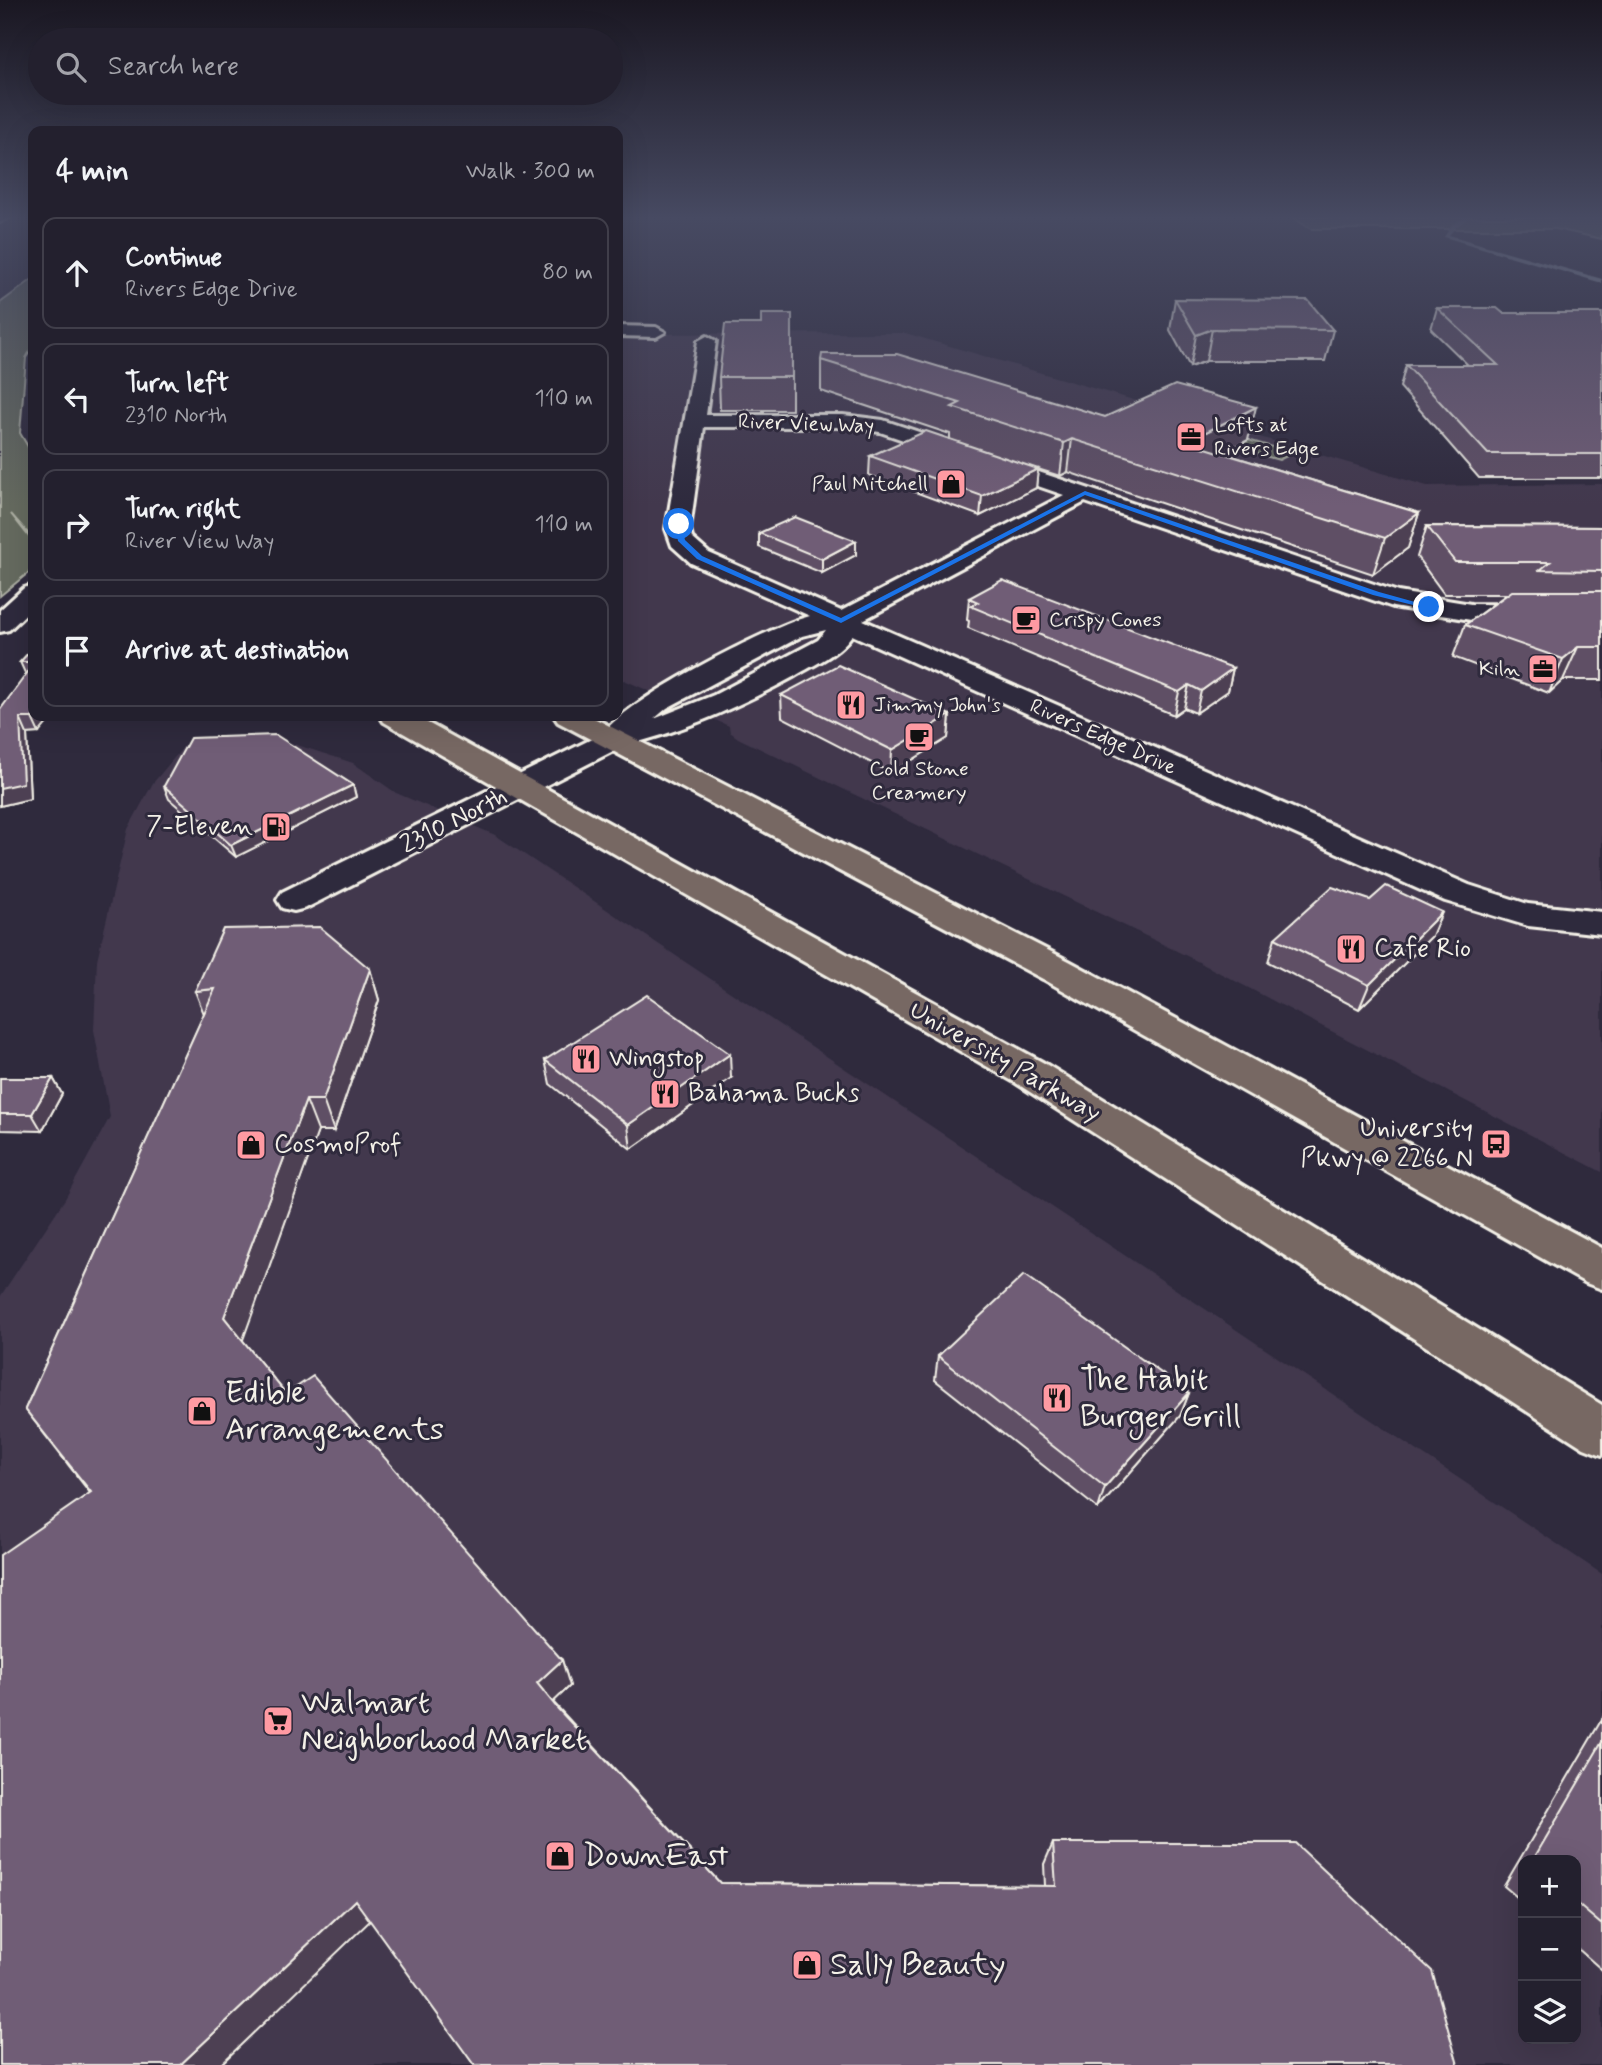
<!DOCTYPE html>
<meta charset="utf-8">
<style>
body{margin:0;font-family:Mynerve,sans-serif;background:#2f2d3a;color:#f1f3f6}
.controls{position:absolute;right:21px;bottom:21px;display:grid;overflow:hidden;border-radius:14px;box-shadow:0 7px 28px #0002}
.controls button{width:63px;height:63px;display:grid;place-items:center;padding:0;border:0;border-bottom:2px solid #403e4a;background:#23202e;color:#f1f3f6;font:35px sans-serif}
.stop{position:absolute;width:21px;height:21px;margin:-16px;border:5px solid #1a73e8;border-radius:50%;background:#fff}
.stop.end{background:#1a73e8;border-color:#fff;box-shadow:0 2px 7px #0008}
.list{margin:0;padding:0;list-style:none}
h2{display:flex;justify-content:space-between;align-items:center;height:91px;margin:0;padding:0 28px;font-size:30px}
h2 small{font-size:23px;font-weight:400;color:#a3a3aa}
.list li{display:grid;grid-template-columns:46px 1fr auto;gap:21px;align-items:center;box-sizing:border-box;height:112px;margin:0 14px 14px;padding:0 14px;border:2px solid #403e4a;border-radius:14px}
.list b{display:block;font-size:26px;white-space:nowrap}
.list p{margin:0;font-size:23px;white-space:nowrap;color:#a3a3aa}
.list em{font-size:23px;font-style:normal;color:#a3a3aa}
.icon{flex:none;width:38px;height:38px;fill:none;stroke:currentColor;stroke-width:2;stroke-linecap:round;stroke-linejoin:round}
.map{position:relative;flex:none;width:1602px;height:2065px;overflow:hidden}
.search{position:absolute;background:#23202e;box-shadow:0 7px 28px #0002;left:28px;top:28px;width:595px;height:77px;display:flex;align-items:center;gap:18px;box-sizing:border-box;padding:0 24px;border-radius:38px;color:#a3a3aa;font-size:26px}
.panel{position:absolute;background:#23202e;box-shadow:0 7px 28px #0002;left:28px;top:126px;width:595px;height:595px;border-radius:14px}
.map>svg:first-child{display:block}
.built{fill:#42394e;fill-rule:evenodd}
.green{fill:#656b5e;stroke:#acaea3;stroke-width:2}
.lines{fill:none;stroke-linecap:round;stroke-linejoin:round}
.stream{fill:#929ba6;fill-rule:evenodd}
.minor-casing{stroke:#f4f1e8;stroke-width:6}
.major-casing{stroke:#f4f1e8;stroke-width:6}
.minor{fill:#2f2a3d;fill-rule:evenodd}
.major{fill:#776864;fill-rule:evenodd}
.wall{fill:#5f5065;stroke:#f4f1e8;stroke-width:2}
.shaded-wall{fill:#4e4153;stroke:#f4f1e8;stroke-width:2}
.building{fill:#6f5d76;stroke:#f4f1e8;stroke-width:2}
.route{fill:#1a73e8}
.labels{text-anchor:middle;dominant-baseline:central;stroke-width:6;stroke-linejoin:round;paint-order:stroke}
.far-street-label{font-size:21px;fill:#f4f1e8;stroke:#2f2a3d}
.far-poi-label{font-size:21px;fill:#f4f1e8;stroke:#2f2a3d;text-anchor:start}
.street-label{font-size:26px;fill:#f4f1e8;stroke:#2f2a3d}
.poi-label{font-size:26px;fill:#f4f1e8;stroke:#2f2a3d;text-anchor:start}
.near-poi-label{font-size:32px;fill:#f4f1e8;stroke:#2f2a3d;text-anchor:start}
</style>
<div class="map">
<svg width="1602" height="2065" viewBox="0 0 1602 2065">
<rect width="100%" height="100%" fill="#2f2a3d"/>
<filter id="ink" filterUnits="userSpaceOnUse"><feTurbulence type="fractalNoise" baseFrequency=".0143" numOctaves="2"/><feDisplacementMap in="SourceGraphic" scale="14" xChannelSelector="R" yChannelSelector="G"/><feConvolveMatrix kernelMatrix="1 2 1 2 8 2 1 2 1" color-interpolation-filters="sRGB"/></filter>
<g filter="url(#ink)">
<g class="built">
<path d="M905,333L1427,486L1602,484V1172L1189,957L738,738L730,732L729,726L624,680L618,682V334Z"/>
<path d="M291,743L353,763L396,793L495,835L1602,1574V2065H0V1297L65,1199L110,1117L94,1030L97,960L128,829L153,783L185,745ZM1523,1860H1576V2039H1523Z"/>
</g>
<g class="green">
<path d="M1292,217H1602V239L1556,229H1311Z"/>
<path d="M33,279V346L26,358L20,433L33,455V539L11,514L33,542V569L0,596V303Z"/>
<path d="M1248,440L1293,453L1279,460L1243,450L1246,447L1239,445Z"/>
</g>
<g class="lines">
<path class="stream" d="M1465,217H1470L1456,227L1449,235L1602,279V283L1444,237L1452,225Z"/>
<g class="minor-casing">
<g id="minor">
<path d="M0,217H9L0,222Z"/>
<path d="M618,326L656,327L665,332L656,337L618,336Z"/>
<path d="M707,336L716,341L706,415H843L883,420L1398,592L1471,604L1602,605V621L1471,620L1393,607L1085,502L863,620L1469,885L1528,904L1602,912V934L1528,926L1445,901L852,635C838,655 815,664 795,676C740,706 685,731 623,746L306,908L294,911L282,908L277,900L282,892L604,733C628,699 768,627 810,616L691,563L672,546L666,529L698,341ZM704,427H843L880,432L1064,495L841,611L709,553L692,538L690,529ZM826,630L818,640L714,695L654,719L667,708L802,636Z"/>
<path d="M33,585V607L9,630L0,632V610L24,588Z"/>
</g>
</g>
<g class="major-casing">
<g id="major">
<path d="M380,716H415L1044,1063L1602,1405V1455L1584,1448L1016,1083L384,722Z"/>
<path d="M554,716H590L1069,961L1602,1248V1289L1586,1283L1043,979L558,722Z"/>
</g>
</g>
<use href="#minor" class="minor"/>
<use href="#major" class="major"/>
</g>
<g class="wall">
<path d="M1175,299L1333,330L1325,361H1206L1190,367L1170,330Z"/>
<path d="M1437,308L1503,313H1602V478H1479L1400,387L1406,365H1468L1431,329Z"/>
<path d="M792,314V410H720L719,377L761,324Z"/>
<path d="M821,360L1105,417L1248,440L1223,453L1419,513L1408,548L1373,574L1068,472L1060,476L1038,469L1036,488L980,516L869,475L870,456L950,439V434L821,391Z"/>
<path d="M1427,526L1602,527V680H1563L1549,693L1453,657L1465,625L1507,594H1444L1417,557Z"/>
<path d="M759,533L856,541V555L822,573L759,547Z"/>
<path d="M969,598L1233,668L1228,691L1196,713L1184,708L1174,715L968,628L969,621L967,620Z"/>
<path d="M33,648V716L39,733L27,734L30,799L0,806L26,675L20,662Z"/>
<path d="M781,695L950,715L948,738L891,773L782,717Z"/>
<path d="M353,785L356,797L236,857L169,799L164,786Z"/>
<path d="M1370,900L1442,912L1432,936L1359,1009L1268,962L1275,938Z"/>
<path d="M370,969L379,1000L334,1131H318L242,1340L286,1394L562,1660L570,1686L553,1702L720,1883L1045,1886L1044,1864L1053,1843H1295L474,2065L90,1493L25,1409L204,1014L195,991Z"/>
<path d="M545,1060L731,1078L631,1149L550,1084Z"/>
<path d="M0,1078H53L62,1094L42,1131L0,1130Z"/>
<path d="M938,1356L1189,1393L1180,1416L1098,1509L935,1380Z"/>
<path d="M1602,1719V1970L1576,1947V1860H1523V1902L1504,1886Z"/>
</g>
<g class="shaded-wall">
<path d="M1212,329L1206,361L1190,367L1196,335Z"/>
<path d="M1256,407L1248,440L1183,474L1186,442Z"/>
<path d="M1072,439L1068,472L1060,476L1064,443Z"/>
<path d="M1038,469L1036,488L980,516L982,496Z"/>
<path d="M1419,513L1408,548L1373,574L1385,538Z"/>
<path d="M856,541V555L822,573V559Z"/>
<path d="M1578,647L1563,680L1549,693L1563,659Z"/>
<path d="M1233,668L1228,691L1196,713L1201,691Z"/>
<path d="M1189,685L1184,708L1174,715L1179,692Z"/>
<path d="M950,715L948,738L891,773L892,750Z"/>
<path d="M34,716H53L39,733L32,718Z"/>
<path d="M20,718L27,734L30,799L0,806V788Z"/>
<path d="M353,785L356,797L236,857L231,845Z"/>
<path d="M1442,912L1432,936L1359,1009L1369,985Z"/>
<path d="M370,969L379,1000L334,1131L323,1100Z"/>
<path d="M730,1054L731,1078L631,1149L628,1125Z"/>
<path d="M53,1078L62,1094L42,1131L32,1114Z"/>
<path d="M306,1100L318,1131L240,1348L224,1317Z"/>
<path d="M1189,1393L1180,1416L1098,1509L1105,1487Z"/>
<path d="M562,1660L570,1686L546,1709L537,1683Z"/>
<path d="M355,1900L371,1920L220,2065H180Z"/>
</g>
<g class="building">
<path d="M1175,299L1308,300L1333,330L1212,329L1196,335Z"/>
<path d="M1437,308H1497L1503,313H1602V454H1488L1406,365H1498Z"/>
<path d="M761,314H792V377H719L725,324H761Z"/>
<path d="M822,354H897L1105,417L1175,385L1256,407L1186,442L1419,513L1385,538L1072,439L1064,443L952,407L960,403L821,360Z"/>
<path d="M926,431L1038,469L982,496L870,456Z"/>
<path d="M795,517L856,541L822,559L759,533Z"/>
<path d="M1427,526L1602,527V571L1540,570L1550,562H1455Z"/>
<path d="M1002,580L1233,668L1201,691L1189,685L1179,692L970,606L978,602L969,598Z"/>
<path d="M1512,591H1602V647H1578L1563,659L1465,625Z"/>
<path d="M33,648V662H20Z"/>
<path d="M33,665L34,716L32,718H20L23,783L0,788V710Z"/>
<path d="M838,665L950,715L892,750L781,695Z"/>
<path d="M276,735L353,785L231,845L164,786L190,738Z"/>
<path d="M1386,886L1442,912L1369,985L1275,938L1332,887L1370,900Z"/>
<path d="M320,927L370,969L323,1100H306L224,1317L286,1394L313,1376L562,1660L537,1683L558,1709L720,1883L1056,1886L1053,1843H1295L1432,1971L1458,2065H474L355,1900L180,2065H0V1555L91,1492L25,1409L215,989L195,991L223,929Z"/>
<path d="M647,995L730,1054L628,1125L545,1060Z"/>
<path d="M0,1078H53L32,1114H0Z"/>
<path d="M1024,1275L1189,1393L1105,1487L938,1356Z"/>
<path d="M1602,1742V1925L1576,1903V1860H1533Z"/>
</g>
</g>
<linearGradient id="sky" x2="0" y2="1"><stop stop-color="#1a1722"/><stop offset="0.43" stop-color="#474a62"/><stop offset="1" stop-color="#474a62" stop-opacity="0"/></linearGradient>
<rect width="1602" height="506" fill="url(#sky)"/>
<path class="route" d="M1085,491L1379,592L1433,607L1429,609L1373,595L1085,495L841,623L697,559L678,541L675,524L681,523L685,540L702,556L841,618Z"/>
<defs>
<g id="office-square" transform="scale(1.575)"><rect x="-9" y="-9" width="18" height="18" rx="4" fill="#ff9aa2" stroke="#2f2a3d"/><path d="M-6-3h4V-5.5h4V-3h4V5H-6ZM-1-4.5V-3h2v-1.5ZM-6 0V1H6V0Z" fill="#111"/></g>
<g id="shop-square" transform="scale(1.575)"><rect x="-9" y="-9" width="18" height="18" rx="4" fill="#ff9aa2" stroke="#2f2a3d"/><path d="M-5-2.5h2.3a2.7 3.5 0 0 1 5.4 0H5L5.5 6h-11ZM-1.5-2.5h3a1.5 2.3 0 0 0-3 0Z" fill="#111"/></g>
<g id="cafe-square" transform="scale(1.575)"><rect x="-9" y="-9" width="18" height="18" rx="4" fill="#ff9aa2" stroke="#2f2a3d"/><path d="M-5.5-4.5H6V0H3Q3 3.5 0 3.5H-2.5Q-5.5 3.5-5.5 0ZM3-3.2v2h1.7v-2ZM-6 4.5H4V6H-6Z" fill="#111"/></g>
<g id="restaurant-square" transform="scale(1.575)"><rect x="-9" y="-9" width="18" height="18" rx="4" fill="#ff9aa2" stroke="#2f2a3d"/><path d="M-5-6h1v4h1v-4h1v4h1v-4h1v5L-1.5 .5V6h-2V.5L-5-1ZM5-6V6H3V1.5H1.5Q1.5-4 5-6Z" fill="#111"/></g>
<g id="fuel-square" transform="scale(1.575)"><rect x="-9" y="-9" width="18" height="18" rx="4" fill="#ff9aa2" stroke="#2f2a3d"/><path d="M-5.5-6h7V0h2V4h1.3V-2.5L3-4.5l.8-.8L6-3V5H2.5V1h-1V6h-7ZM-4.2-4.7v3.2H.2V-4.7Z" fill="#111"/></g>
<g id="bus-square" transform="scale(1.575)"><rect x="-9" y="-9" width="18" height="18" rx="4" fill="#ff9aa2" stroke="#2f2a3d"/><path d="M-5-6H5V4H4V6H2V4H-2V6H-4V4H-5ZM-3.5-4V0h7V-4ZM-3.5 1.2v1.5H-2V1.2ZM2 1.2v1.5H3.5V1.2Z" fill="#111"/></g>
<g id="supermarket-square" transform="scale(1.575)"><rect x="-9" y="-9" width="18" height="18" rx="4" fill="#ff9aa2" stroke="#2f2a3d"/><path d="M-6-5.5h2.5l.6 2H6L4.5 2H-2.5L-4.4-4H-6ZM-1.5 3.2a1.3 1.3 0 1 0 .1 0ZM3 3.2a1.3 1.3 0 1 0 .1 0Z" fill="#111"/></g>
</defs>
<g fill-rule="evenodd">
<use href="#office-square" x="1191" y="437"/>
<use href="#shop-square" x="951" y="484"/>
<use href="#cafe-square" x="1026" y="620"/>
<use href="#office-square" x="1543" y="669"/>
<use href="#restaurant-square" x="851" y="705"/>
<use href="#cafe-square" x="919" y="737"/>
<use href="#fuel-square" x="276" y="827"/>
<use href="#restaurant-square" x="1351" y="949"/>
<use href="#restaurant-square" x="586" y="1059"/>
<use href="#restaurant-square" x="665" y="1094"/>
<use href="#bus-square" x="1496" y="1144"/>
<use href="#shop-square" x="251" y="1145"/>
<use href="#restaurant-square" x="1057" y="1398"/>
<use href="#shop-square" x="202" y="1411"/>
<use href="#supermarket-square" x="278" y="1721"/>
<use href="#shop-square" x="560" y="1856"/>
<use href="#shop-square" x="807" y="1965"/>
</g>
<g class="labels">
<g class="far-street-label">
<text transform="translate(806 424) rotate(2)">River View Way</text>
<text transform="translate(1103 737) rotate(24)">Rivers Edge Drive</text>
</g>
<g class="far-poi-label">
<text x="1214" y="425">Lofts at<tspan x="1214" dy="24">Rivers Edge</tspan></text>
<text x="928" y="484" text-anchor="end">Paul Mitchell</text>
<text x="1049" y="620">Crispy Cones</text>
<text x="1520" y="669" text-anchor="end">Kiln</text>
<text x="874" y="705">Jimmy John's</text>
<text x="919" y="769" text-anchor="middle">Cold Stone<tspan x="919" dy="24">Creamery</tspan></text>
</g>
<g class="street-label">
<text transform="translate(454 821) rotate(-27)">2310 North</text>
<text transform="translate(1005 1062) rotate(30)">University Parkway</text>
</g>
<g class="poi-label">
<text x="253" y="827" text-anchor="end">7-Eleven</text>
<text x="1374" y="949">Cafe Rio</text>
<text x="609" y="1059">Wingstop</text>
<text x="688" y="1094">Bahama Bucks</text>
<text x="1473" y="1129" text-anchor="end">University<tspan x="1473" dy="30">Pkwy @ 2266 N</tspan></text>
<text x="274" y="1145">CosmoProf</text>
</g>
<g class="near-poi-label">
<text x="1080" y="1380">The Habit<tspan x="1080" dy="37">Burger Grill</tspan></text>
<text x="225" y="1393">Edible<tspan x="225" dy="37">Arrangements</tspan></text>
<text x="301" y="1703">Walmart<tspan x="301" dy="37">Neighborhood Market</tspan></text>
<text x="583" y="1856">DownEast</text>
<text x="830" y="1965">Sally Beauty</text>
</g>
</g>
</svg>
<div class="controls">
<button>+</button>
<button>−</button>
<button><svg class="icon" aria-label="layers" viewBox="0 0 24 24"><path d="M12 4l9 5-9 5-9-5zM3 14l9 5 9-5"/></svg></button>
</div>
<div class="stop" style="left:679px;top:524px"></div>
<div class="stop end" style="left:1429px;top:607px"></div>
<div class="search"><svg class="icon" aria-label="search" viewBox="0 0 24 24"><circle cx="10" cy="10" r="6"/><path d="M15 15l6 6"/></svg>Search here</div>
<section class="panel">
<h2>4 min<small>Walk · 300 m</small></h2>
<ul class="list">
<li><svg class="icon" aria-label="ahead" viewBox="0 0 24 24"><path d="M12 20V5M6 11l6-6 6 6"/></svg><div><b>Continue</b><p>Rivers Edge Drive</p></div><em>80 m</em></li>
<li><svg class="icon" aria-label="left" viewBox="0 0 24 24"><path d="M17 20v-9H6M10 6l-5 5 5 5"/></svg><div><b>Turn left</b><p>2310 North</p></div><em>110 m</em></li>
<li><svg class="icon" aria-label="right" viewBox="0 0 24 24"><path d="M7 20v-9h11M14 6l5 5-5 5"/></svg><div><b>Turn right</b><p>River View Way</p></div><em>110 m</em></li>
<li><svg class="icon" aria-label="arrive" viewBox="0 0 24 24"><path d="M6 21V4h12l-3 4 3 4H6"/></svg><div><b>Arrive at destination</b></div></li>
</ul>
</section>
</div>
